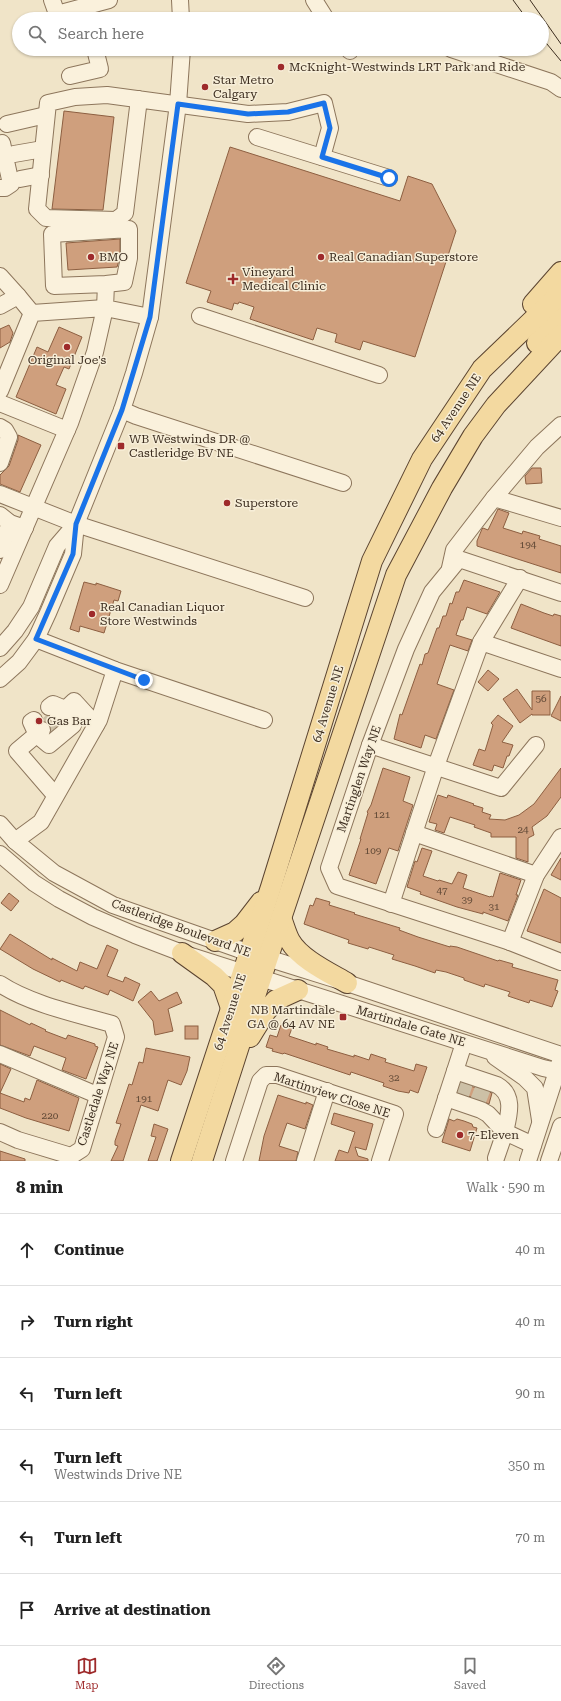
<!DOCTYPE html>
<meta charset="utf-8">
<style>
body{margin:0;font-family:"Roboto Serif",serif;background:#f6f6f6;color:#222}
.stop{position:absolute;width:12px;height:12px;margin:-9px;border:3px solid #1a73e8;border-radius:50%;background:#fff}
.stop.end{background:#1a73e8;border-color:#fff;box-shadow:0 1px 4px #0008}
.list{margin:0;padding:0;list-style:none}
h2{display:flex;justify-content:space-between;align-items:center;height:52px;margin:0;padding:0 16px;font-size:17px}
h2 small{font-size:13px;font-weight:400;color:#767676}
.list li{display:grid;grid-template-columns:26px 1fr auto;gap:12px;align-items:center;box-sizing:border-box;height:72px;padding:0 16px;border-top:1px solid #e0e0e0}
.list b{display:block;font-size:15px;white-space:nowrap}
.list p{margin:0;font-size:13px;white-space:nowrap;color:#767676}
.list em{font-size:13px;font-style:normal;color:#767676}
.icon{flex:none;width:22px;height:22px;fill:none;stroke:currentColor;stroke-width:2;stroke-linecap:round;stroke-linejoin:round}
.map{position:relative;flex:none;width:561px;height:1161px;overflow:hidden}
.search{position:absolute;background:#fff;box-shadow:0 1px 3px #0004;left:12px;right:12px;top:12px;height:44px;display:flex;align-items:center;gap:10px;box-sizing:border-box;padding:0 14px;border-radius:22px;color:#767676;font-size:15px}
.sheet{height:484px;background:#fff}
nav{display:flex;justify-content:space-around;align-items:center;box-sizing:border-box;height:56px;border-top:1px solid #e0e0e0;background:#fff;font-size:11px;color:#767676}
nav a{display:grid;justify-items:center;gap:2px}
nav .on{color:#9e2a2b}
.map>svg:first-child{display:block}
.building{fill:#cf9f7d;stroke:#8d5f41}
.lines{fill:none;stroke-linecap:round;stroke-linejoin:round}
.minor-tunnel{stroke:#ccc0a6;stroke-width:16;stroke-dasharray:16 8;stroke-linecap:butt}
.minor-casing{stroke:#8d765c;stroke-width:18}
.major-casing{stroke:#5b4430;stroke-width:22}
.minor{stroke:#faf1dc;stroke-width:16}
.major{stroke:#f3d9a0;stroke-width:20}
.tram{stroke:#3d2e20;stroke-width:1}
.route{stroke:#1a73e8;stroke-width:5}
.poi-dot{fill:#9e2a2b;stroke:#f7eed8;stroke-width:1.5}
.labels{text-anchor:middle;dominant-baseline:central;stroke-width:3;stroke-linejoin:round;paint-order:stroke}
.number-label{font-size:10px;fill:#624a37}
.poi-label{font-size:12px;fill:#3d2e20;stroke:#f7eed8;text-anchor:start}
.street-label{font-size:12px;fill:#3d2e20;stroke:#f7eed8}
</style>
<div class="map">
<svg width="561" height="1161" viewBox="0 0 561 1161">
<rect width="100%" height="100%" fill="#f0e4c8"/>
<g class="building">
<path d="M64,111L114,117L103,210L52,209Z"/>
<path d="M230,147L400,201L408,176L432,184L456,231L415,357L363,341L360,350L335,342L337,334L317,328L313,340L250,319L254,307L239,302L238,304L234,303L232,310L207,302L211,291L186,283Z"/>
<path d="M120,239V257L117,267L68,270L66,243Z"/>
<path d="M9,325L13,333L10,342L0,348V329Z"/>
<path d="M59,327L82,337L69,369L64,367L56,385L66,389L56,414L16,397L37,347L48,352Z"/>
<path d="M18,435L41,445L20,492L0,484V475L9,466L18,440Z"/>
<path d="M532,468H541L542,483L526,484L525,476Z"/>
<path d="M498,509L509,513L503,528L522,534L523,531L540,536L539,539L561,546V573L477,546V541L482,529L483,528L488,530Z"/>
<path d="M464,580L500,592L487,614L467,607L463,620H461L456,635L472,640L468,651L450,645L437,684L454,690L436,739L425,735L421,748L394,739L400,714L402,715L420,664L422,665L425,654L428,653L437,628H439L443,616H446L450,603L452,604L456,592H459Z"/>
<path d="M84,582L96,585V583L121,591L118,601L114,600L104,633L80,626L79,632L70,629Z"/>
<path d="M521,604L544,613L553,616L554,614L561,616V646L511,628Z"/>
<path d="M488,670L499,679L488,691L478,682Z"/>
<path d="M517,689L532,710V691H550V715H532V714L520,723L503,699Z"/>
<path d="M561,696V721L551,716Z"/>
<path d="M498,715L513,726L502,742L513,745L509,756H507L503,768L494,765L492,771L473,765L479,749L485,751L493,725L491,723Z"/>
<path d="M383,768L410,777L403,801L413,805L398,851L389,848L376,884L349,875L361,839H360L368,813L367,812L371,805Z"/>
<path d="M561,768V797L547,816L532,827L534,835L528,838V862L516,858V837H491V833L474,827L475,825L450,817L444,833L435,830L437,824L429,822L438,795L447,798L448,795L474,804L473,805L483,808L482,812L491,815L489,819L505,820L519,815L534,804Z"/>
<path d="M422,848L432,851L423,876L438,881L439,880L452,884L458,872L467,875L463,888L490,897L491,896L493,897L500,873L521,880L516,895H518L508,921L483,912V914L457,907L420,894L421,892L407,887L415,861L417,862Z"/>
<path d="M561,858V880L551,875Z"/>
<path d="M544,889L561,898V943L527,931Z"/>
<path d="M9,893L19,901L11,911L1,903Z"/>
<path d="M316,898L330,902L329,905L355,913L354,914L400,928L399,930L418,937L450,947V946L457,947L498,961L499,960L513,964L512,967L558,980L555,990L558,991L552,1007L530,1000L529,1003L508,996L510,992L485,984L484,987L464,980V978L446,972L436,970L435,973L415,966L392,959L394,955L369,947L368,949L348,943L349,940L304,924L310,905L313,906Z"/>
<path d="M10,934L52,960V958L77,971L80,962L97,969L107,945L118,950L107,976L123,982L125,977L140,984L133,1001L110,990L108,995L85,986L83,989L61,980L60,982L33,969L0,949Z"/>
<path d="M151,991L159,1001L177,992L182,1003L168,1009L173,1031L155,1035L153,1021L138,1002Z"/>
<path d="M0,1010L30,1025L31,1023L46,1030L45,1031L66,1039L68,1035L95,1044V1046L98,1047L86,1079L62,1070L66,1058L34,1046L30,1056L0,1045Z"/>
<path d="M281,1025L292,1028L289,1036L316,1045V1043L328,1047L327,1049L354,1057V1055L369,1060L371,1054L386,1059L385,1062L414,1071L416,1064L427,1067L418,1093L410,1090L409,1093L398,1091L383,1086L384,1083L351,1072L350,1075L284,1053L283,1054L272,1051L273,1049L266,1047L270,1035L277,1037Z"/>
<rect x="185" y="1026" width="13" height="13"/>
<path d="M146,1048L190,1057L187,1071L181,1085L168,1080L158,1111L141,1105L123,1161H111L118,1146L115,1145V1141L121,1124L116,1123L129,1084L132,1085L139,1062L143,1063Z"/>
<path d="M0,1064L11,1069L0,1093L24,1102L25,1098L30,1100L37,1080L79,1098L69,1131L26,1118L0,1108Z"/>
<path d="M461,1083L492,1093L489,1104L458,1092Z"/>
<path d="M278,1095L306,1104V1102L313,1105L305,1129L287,1123L279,1146L298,1152L296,1161H259L264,1136Z"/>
<path d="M334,1113L373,1124L366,1150L355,1147L358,1156L368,1159V1161H335L339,1150L348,1153L355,1132L331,1124Z"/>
<path d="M449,1119L454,1121L457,1119L464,1121L472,1124L473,1127L477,1128L470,1151L442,1142Z"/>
<path d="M154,1124L168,1129L157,1161H148L156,1137L151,1136Z"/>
<path d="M0,1151L25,1159V1161H0Z"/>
</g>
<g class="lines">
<g class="minor-tunnel">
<path d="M42,730L57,716"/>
<path d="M461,1095L465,1083"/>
<path d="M478,1101L483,1088"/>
</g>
<g class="minor-casing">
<g id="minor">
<path d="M52,0L57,14L109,0"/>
<path d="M180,0L181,19"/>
<path d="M314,0L326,19"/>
<path d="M348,49L350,51"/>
<path d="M451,49L551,82L561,89"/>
<path d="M70,76L100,69L95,49"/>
<path d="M139,99L125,213L116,220L46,218L37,209L48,103L75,97L107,95L248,114L288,112L324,103L330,128L322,157"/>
<path d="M7,124L46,115"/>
<path d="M257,137L389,178"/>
<path d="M14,154L43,149"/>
<path d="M20,179L41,175"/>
<path d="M0,188H5L11,184L2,143"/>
<path d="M0,276L18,296"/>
<path d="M106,284L54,286L52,234L129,229V258L124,282L106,284L105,308L150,317"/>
<path d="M0,306L18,296L32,313"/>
<path d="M200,316L379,375"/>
<path d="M0,391L32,313L105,308L95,352L70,423L0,585"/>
<path d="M0,403L67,430"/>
<path d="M122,410L136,416L343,483"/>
<path d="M0,427L5,430L9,437L0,463"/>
<path d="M0,494L76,524L305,598"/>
<path d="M494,498L537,447L561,425"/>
<path d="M0,515L10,523L25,528"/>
<path d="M0,550L10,523"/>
<path d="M450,568L454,550L494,498L561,518"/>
<path d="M561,593L459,559L432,592L406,649L370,745L329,868L337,886L510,942L561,962"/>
<path d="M36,639L115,670L264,720"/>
<path d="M481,642L520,578"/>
<path d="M0,648L15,631L31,607L57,546L76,524"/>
<path d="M0,679L19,662L36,639L48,613L73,554L76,524L122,410L134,373L150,317L178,104L182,49"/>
<path d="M58,716L74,701L96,725"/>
<path d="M34,720L31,722L37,735L49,745L73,725L65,709L53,704L49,707"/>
<path d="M42,730L17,751L55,795"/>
<path d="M370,745L501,788L536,745"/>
<path d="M0,824L15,841L54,873L113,905L238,949L347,983L561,1055"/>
<path d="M414,833L536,875"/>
<path d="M15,841L41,822L99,720L115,670"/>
<path d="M0,854L34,883L59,899L93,917L135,935L182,953L543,1068L561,1072"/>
<path d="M391,904L436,766L481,642L561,669"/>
<path d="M510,942L536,875L561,837"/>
<path d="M0,984C30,1004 77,1014 112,1024L116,1037L82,1149L71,1156L18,1140L0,1132"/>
<path d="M0,1054L97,1095"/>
<path d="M495,1057L525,1078L535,1088L540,1120"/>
<path d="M446,1098L481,1110L488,1114L505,1132C509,1115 515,1095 497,1085L455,1071L464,1043"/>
<path d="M436,1129L455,1071"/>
<path d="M496,1158L505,1132L533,1145"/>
<path d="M234,1161L260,1081L266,1075H277L395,1114L380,1161"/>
<path d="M305,1161L327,1091"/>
<path d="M528,1161L560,1062"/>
<path d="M549,1161L561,1126"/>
</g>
</g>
<g class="major-casing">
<g id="major">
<path d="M533,304L561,272"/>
<path d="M537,343L561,316"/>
<path d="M281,918C284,925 286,934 290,941C300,959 330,973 347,983"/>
<path d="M215,941L235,932L244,924L261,902"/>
<path d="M182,953L214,976L223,985L231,1008"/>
<path d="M250,1037L266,1011L276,1000L298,990"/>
<path d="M181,1161L271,887L372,561L422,459L482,369L561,293"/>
<path d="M202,1161L257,990L396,575L442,488L473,436L496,405L561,335"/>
</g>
</g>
<use href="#minor" class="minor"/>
<use href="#major" class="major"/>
<g class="tram">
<path d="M513,0L527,19"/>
<path d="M530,0L561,44"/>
<path d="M542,38L561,61"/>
</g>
</g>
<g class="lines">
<path class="route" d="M144,680L36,639L73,554L76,524L122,410L150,317L178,104L248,114L288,112L324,103L330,128L322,157L389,178"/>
</g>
<g class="poi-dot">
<circle cx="281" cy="67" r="4"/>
<circle cx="205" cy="87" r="4"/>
<circle cx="91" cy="257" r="4"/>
<circle cx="321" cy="257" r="4"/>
<path d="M231 273h4v4h4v4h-4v4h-4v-4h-4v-4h4z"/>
<circle cx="67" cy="347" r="4"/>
<rect x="117" y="442" width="8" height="8" rx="2"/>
<circle cx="227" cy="503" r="4"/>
<circle cx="92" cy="614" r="4"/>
<circle cx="39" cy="721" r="4"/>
<rect x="339" y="1013" width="8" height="8" rx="2"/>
<circle cx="460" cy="1135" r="4"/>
</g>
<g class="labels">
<g class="number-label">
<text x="528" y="544">194</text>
<text x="541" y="698">56</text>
<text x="382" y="814">121</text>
<text x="523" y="829">24</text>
<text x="373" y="850">109</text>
<text x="442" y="890">47</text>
<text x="467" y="899">39</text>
<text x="494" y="906">31</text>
<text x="394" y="1077">32</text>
<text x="144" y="1098">191</text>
<text x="50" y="1115">220</text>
</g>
<g class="poi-label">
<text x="289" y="67">McKnight-Westwinds LRT Park and Ride</text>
<text x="213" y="80">Star Metro<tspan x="213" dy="14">Calgary</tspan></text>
<text x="99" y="257">BMO</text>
<text x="329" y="257">Real Canadian Superstore</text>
<text x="242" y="272">Vineyard<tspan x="242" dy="14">Medical Clinic</tspan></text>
<text x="67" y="360" text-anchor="middle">Original Joe's</text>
<text x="129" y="439">WB Westwinds DR @<tspan x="129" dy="14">Castleridge BV NE</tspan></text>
<text x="235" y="503">Superstore</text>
<text x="100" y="607">Real Canadian Liquor<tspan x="100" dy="14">Store Westwinds</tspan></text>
<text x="47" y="721">Gas Bar</text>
<text x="335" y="1010" text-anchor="end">NB Martindale<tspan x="335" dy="14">GA @ 64 AV NE</tspan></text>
<text x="468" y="1135">7-Eleven</text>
</g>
<g class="street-label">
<text transform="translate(456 408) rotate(-56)">64 Avenue NE</text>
<text transform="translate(328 704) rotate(-73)">64 Avenue NE</text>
<text transform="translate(359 779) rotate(-71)">Martinglen Way NE</text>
<text transform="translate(181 928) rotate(20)">Castleridge Boulevard NE</text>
<text transform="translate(230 1012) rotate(-72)">64 Avenue NE</text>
<text transform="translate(411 1026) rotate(17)">Martindale Gate NE</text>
<text transform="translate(98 1094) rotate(-72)">Castledale Way NE</text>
<text transform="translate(332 1095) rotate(18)">Martinview Close NE</text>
</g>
</g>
</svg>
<div class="stop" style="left:389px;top:178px"></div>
<div class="stop end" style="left:144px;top:680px"></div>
<div class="search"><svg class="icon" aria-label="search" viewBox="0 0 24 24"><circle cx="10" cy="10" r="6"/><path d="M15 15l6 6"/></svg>Search here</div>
</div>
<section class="sheet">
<h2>8 min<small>Walk · 590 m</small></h2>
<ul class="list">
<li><svg class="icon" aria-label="ahead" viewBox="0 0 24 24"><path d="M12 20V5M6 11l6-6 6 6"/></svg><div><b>Continue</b></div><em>40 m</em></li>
<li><svg class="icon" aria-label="right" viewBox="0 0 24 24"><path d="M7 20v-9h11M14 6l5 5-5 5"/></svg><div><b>Turn right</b></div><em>40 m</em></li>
<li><svg class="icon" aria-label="left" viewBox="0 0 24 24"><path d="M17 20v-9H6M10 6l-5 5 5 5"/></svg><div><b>Turn left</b></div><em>90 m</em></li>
<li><svg class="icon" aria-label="left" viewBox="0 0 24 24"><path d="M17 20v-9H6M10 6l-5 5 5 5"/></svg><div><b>Turn left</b><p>Westwinds Drive NE</p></div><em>350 m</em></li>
<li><svg class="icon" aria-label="left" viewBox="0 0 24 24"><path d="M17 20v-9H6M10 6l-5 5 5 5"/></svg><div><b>Turn left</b></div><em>70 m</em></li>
<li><svg class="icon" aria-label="arrive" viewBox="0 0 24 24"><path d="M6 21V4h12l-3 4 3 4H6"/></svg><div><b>Arrive at destination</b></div></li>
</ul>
</section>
<nav>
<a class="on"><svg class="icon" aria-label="map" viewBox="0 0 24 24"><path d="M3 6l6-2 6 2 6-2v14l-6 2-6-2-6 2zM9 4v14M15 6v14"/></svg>Map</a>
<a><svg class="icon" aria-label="directions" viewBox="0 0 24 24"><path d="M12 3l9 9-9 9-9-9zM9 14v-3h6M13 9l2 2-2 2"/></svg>Directions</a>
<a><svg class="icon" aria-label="saved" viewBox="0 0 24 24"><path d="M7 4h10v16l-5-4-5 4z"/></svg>Saved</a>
</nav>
